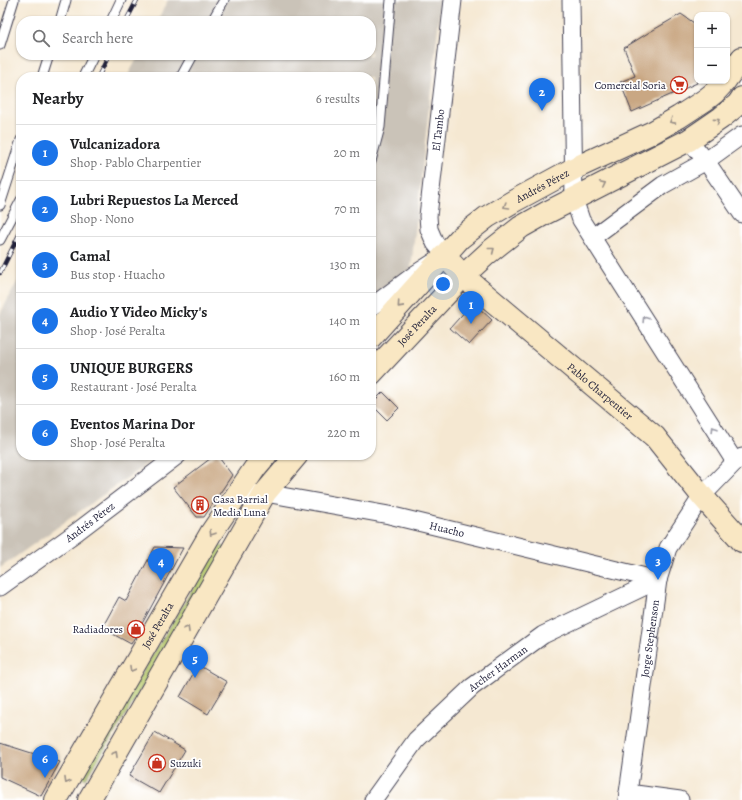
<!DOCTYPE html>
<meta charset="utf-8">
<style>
body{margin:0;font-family:Alegreya,serif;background:#f6f6f6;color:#202124}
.controls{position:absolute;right:12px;top:12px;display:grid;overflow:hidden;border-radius:8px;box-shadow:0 1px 3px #0004}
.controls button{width:36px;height:36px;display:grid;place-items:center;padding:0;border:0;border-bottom:1px solid #e0e0e0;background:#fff;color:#202124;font:20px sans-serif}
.you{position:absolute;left:443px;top:284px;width:14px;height:14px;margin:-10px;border:3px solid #fff;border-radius:50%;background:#1a73e8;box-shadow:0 0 0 6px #1a73e833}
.badge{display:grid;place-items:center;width:26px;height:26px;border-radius:50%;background:#1a73e8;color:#fff;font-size:13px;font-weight:700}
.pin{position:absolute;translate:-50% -33px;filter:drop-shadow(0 1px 2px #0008)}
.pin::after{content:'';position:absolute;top:21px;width:14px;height:12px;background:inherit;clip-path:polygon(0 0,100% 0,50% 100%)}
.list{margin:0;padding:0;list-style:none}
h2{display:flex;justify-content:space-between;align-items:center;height:52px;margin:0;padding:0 16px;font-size:17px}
h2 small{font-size:13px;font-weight:400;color:#757577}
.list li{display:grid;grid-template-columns:26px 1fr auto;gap:12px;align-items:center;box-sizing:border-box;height:56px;padding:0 16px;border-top:1px solid #e0e0e0}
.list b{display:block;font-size:15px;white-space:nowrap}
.list p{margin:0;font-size:13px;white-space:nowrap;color:#757577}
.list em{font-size:13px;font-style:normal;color:#757577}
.icon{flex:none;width:22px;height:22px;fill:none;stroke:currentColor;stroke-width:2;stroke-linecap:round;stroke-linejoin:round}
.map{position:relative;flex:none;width:742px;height:800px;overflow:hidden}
.search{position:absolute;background:#fff;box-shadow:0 1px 3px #0004;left:16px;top:16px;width:360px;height:44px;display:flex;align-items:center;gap:10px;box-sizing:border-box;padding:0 14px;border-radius:16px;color:#757577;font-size:15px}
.panel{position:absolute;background:#fff;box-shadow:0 1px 3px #0004;left:16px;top:72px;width:360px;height:388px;border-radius:16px}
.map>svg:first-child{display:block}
.industrial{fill:#cac3b8}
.green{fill:#b7c96c;stroke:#6c7654}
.building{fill:#c9a783}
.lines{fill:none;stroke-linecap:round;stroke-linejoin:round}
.lane-casing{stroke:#424052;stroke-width:11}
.street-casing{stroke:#424052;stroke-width:19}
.secondary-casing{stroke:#424052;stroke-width:24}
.lane{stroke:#fff;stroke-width:9}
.street{stroke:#fff;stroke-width:17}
.secondary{stroke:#f9e7c3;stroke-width:22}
.rail-casing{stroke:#22223b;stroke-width:4.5}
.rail{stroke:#fff;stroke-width:3;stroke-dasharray:9;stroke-linecap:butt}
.oneway{stroke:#988e86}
.oneway2{stroke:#9c9ca7}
.labels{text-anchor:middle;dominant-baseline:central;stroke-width:3.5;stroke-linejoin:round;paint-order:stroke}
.poi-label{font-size:11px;fill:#22223b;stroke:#fff;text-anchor:end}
.street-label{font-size:11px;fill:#22223b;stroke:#fff}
</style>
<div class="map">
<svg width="742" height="800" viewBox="0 0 742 800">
<rect width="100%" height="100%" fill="#fff"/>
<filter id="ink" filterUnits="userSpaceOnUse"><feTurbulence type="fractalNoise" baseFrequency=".025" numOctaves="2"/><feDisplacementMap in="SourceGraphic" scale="8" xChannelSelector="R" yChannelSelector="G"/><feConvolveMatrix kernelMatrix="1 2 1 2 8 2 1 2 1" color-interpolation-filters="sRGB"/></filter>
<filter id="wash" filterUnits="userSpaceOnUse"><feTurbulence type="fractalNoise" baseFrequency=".012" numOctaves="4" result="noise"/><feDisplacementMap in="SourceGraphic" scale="16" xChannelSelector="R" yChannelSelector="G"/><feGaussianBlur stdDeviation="0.9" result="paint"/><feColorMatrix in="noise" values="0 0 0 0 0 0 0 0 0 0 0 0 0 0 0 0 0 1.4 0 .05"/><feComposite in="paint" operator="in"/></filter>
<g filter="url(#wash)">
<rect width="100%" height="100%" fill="#f5e8d2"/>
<g class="industrial">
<path d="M168,0H441L410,277L371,305V77H127L139,55H371V21H157Z"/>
<path d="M21,275V455H159L0,568V314Z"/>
</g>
<path class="green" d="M220,545L228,549L86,779L79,775Z"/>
<g id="blocks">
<g class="building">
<path d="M681,14L697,25V83L632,112L620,82L635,76L624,48L648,33Z"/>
<path d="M469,307L479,308L492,320L469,345L450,328Z"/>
<path d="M383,392L399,408L387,420L371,404Z"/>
<path d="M215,455H217L232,475L204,517H197L173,487Z"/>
<path d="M155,547L183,548L131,644L102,628L119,597L126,601Z"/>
<path d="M198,665L227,682L208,714L180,697Z"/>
<path d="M155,732L185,750L159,793L129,776Z"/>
<path d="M0,743L60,762L41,796L0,777Z"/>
</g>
</g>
</g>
<g filter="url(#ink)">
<use href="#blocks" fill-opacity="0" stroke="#424052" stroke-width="1"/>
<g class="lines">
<g class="lane-casing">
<g id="lane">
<path d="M60,21L66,0"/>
<path d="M111,21L121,0"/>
<path d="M212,21L224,0"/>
<path d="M0,45L14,0"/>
<path d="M42,77L49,55"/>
<path d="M83,77L94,55"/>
<path d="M181,77L193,55"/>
<path d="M371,161L380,127L391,0"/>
<path d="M0,205L21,140"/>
<path d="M0,240L21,200"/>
</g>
</g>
<g class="street-casing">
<g id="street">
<path d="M571,0L574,199L581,220L735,462"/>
<path d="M689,140L706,161L742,214"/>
<path d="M593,237L663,185L706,161L742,135"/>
<path id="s1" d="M371,307L414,275L445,255L435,243L429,229L428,216L453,0"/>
<path id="s2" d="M235,498L265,493L389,515L658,580"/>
<path id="s3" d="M0,587L78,531L178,455"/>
<path d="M628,793L680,800"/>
<path id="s4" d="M373,800L416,740L472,687L543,635L658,580"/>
<path id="s5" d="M627,800L658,580L668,548L702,496L735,462L742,457"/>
</g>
</g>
<g class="secondary-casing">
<g id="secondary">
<path d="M727,78L742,58"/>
<path id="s6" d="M453,265L463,276L655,437L702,496L742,541"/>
<path id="s7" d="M371,337L460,238L487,217L514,201L573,169L653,132L679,117L705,100L714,93L725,81"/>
<path id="s8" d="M371,374L463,276L488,253L521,227L546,213L689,140L721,118L738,104L742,98"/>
<path id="s9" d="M56,800L211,533L255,468L266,455"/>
<path d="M89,800L265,493L297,455"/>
</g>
</g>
<use href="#lane" class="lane"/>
<use href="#street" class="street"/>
<use href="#secondary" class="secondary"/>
<g class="rail-casing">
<g id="rail">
<path d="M126,21L137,0"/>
<path d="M98,77L109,55"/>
<path d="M0,273L21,231"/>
</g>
</g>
<use href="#rail" class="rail"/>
</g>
<defs><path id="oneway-chevron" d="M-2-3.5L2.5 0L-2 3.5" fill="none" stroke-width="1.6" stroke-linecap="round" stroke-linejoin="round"/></defs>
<g class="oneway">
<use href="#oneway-chevron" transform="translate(672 121) rotate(151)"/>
<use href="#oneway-chevron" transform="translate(717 121) rotate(-36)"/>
<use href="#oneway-chevron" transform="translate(603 184) rotate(-27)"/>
<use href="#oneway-chevron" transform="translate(506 206) rotate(149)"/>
<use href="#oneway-chevron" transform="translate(492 250) rotate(-38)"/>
<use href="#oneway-chevron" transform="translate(400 305) rotate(132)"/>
<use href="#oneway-chevron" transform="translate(212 533) rotate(122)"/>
<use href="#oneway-chevron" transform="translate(187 629) rotate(-60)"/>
<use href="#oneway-chevron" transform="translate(132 669) rotate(120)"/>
<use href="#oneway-chevron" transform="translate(115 754) rotate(-60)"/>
<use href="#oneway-chevron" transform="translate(67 781) rotate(120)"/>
</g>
<g class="oneway2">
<use href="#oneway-chevron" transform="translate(645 319) rotate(-122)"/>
<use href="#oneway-chevron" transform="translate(714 429) rotate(-122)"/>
</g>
</g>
<defs>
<g id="supermarket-ring" transform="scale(0.9)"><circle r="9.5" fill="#fff" stroke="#c8321e" stroke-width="1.5"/><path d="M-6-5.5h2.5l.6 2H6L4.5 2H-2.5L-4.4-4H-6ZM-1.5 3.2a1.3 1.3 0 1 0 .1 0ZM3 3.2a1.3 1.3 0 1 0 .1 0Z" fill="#c8321e"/></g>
<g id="building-ring" transform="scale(0.9)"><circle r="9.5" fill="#fff" stroke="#c8321e" stroke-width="1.5"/><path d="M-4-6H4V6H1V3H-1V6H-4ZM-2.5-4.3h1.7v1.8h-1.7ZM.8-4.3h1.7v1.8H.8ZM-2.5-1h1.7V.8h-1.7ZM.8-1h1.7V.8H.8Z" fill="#c8321e"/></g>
<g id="shop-ring" transform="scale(0.9)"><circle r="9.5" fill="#fff" stroke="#c8321e" stroke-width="1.5"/><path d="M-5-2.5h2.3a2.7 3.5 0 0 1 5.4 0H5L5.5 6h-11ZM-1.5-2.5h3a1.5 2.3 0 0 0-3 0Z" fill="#c8321e"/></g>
</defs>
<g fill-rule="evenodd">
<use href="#supermarket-ring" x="679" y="85"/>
<use href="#building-ring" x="200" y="505"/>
<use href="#shop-ring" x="136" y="629"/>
<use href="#shop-ring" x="157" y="763"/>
</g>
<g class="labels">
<g class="poi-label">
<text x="666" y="85">Comercial Soria</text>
<text x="213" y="499" text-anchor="start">Casa Barrial<tspan x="213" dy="13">Media Luna</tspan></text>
<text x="123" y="629">Radiadores</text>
<text x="170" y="763" text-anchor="start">Suzuki</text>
</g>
<g class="street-label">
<text stroke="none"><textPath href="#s1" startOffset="221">El Tambo</textPath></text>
<text stroke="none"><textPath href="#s7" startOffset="231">Andrés Pérez</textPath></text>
<text stroke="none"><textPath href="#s8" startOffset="67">José Peralta</textPath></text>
<text stroke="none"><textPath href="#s6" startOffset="194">Pablo Charpentier</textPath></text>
<text stroke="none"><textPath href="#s3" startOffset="111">Andrés Pérez</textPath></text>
<text stroke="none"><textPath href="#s2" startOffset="216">Huacho</textPath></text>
<text stroke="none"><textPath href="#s9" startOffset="202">José Peralta</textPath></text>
<text stroke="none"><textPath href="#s5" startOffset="163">Jorge Stephenson</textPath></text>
<text stroke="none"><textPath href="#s4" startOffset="183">Archer Harman</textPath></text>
</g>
</g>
</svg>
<div class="controls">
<button>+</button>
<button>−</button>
</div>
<div class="you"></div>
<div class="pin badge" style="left:471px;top:324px">1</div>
<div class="pin badge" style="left:542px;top:111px">2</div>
<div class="pin badge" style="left:658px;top:580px">3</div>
<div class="pin badge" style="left:161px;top:581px">4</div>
<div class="pin badge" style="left:195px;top:678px">5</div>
<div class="pin badge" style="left:45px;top:778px">6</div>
<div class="search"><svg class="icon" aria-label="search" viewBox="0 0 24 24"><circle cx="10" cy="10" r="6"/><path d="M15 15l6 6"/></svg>Search here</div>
<section class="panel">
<h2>Nearby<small>6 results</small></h2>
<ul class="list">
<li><span class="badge">1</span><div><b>Vulcanizadora</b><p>Shop · Pablo Charpentier</p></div><em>20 m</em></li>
<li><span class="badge">2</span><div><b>Lubri Repuestos La Merced</b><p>Shop · Nono</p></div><em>70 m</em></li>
<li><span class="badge">3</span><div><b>Camal</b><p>Bus stop · Huacho</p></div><em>130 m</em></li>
<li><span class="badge">4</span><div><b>Audio Y Video Micky's</b><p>Shop · José Peralta</p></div><em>140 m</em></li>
<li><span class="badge">5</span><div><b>UNIQUE BURGERS</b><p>Restaurant · José Peralta</p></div><em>160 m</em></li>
<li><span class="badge">6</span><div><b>Eventos Marina Dor</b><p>Shop · José Peralta</p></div><em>220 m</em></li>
</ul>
</section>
</div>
